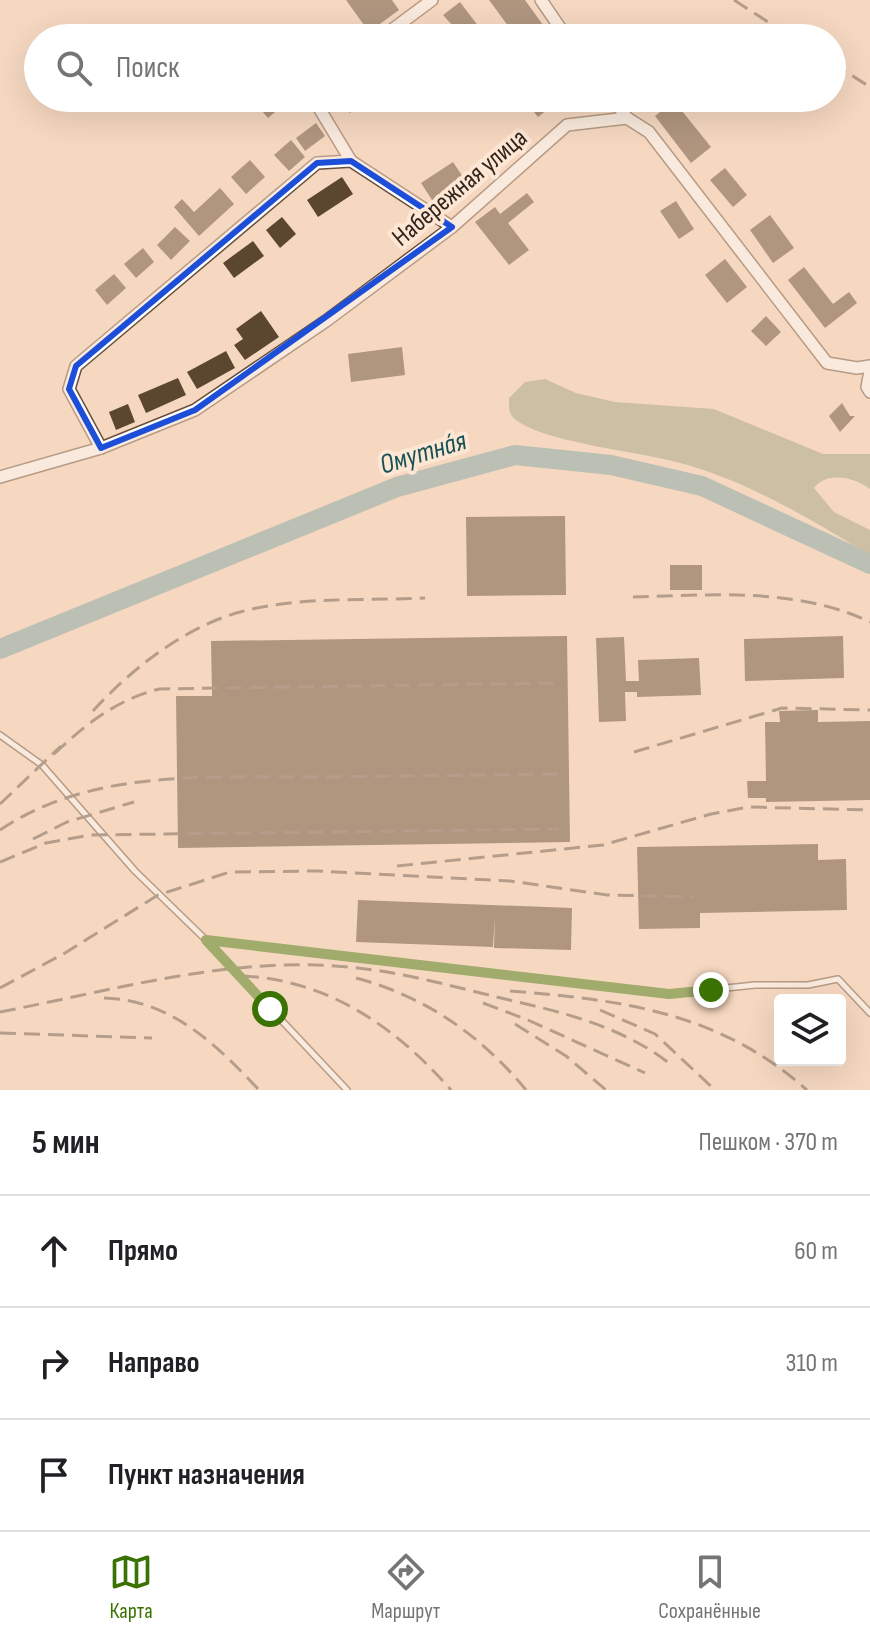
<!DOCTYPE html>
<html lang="ru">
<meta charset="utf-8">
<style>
body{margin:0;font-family:"Sofia Sans Condensed",sans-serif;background:#f2f2f2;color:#202124}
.controls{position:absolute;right:24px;bottom:24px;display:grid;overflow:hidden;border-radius:8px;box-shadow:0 8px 32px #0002}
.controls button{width:72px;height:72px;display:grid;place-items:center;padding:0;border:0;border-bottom:2px solid #e0e0e0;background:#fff;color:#202124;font:40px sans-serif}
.stop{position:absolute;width:24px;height:24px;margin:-18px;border:6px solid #3a7303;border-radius:50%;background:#fff}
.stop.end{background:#3a7303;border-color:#fff;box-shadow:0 2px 8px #0008}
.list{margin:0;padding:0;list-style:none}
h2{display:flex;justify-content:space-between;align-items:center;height:104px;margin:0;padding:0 32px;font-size:34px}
h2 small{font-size:26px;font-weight:400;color:#757577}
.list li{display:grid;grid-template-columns:52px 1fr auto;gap:24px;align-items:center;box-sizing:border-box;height:112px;padding:0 32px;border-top:2px solid #e0e0e0}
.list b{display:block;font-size:30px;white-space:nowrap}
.list em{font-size:26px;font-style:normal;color:#757577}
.icon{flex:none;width:44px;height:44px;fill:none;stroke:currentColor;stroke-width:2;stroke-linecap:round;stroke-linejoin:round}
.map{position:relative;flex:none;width:870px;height:1090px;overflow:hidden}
.search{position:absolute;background:#fff;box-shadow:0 8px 32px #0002;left:24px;right:24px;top:24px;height:88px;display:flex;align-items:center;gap:20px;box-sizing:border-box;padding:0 28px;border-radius:44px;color:#757577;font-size:30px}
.sheet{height:440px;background:#fff}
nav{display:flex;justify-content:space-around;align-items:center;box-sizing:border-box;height:112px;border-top:2px solid #e0e0e0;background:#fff;font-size:22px;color:#757577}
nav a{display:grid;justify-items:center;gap:4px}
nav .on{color:#3a7303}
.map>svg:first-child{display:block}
.forest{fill:#9ba07f}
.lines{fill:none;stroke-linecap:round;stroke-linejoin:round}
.river{stroke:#77a1a2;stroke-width:20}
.building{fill:#5b462f}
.service-casing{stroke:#69503d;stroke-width:8}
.minor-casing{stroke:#69503d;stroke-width:14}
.service{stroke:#fff;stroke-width:5}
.minor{stroke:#fff;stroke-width:11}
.rail{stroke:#665649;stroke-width:3;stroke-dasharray:16 8;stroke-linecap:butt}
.route{stroke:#3a7303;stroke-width:10}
.marked{fill:none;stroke:#1d4ed8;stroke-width:6;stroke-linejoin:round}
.labels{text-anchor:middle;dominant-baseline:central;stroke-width:8;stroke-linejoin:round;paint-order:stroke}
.street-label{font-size:26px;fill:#31261d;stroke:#fee6d4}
.water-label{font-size:28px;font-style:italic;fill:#145254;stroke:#fee6d4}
</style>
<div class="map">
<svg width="870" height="1090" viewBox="0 0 870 1090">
<rect width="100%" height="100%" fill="#f6d8c1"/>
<path class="forest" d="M545,379L576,393L615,402L714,409L823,454H870V489C855,477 826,471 814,488L834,512L870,530V555C808,518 747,480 676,462C636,451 547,443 516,420C508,414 509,407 509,398L525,382Z"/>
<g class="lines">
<path class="river" d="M0,649L397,487L515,455L611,465L702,486L870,564"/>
</g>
<g class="building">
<path d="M346,0H392L399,10L369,32Z"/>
<path d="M489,0H525L543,25L525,38H517Z"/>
<path d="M460,2L479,27L464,38L443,15Z"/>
<path d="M433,24L442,38H413Z"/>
<path d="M346,25L356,38H329Z"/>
<path d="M265,98H287L289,100L268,118L257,105Z"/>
<path d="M337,98H368L350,113Z"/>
<path d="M536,98H562L538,117L528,104Z"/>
<path d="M674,101L711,147L691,163L655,116Z"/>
<path d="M316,123L325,136L305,151L296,138Z"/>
<path d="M291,140L305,157L289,171L274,155Z"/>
<path d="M250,160L265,177L246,194L231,177Z"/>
<path d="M453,162L465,180L432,200L421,183Z"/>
<path d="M725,168L747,195L733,207L710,180Z"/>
<path d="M342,177L353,194L318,217L307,200Z"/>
<path d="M220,188L234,204L199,236L174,207L182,199L194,212Z"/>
<path d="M527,193L534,202L508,223L529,250L509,265L475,222L495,207L500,214Z"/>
<path d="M676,201L694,229L679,239L660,211Z"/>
<path d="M770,215L794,248L773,263L750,230Z"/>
<path d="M282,217L296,234L280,248L266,230Z"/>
<path d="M175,227L190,241L171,260L157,245Z"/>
<path d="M253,241L264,256L234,278L223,263Z"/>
<path d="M143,248L154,262L136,278L124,264Z"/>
<path d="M725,259L747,287L727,303L705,275Z"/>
<path d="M804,267L833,304L849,292L857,303L825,328L788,280Z"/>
<path d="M114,274L126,288L107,305L95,290Z"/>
<path d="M261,311L279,337L245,360L234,345L243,339L236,329Z"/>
<path d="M766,316L781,332L766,346L751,331Z"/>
<path d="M402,347L405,375L351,382L348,354Z"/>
<path d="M226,351L235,368L197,389L187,372Z"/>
<path d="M178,378L186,395L146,413L138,395Z"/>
<path d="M842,403L850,416H855L840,432L829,416Z"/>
<path d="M128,404L135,422L116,430L109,412Z"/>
<path d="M565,516L566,595L467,596L466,517Z"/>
<rect x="670" y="565" width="32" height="25"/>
<path d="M567,636L570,842L178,848L176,696H212L211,641Z"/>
<path d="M843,636L844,678L745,681L744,639Z"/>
<path d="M624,637L626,681H639L638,660L699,658L701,695L637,697V692H625L626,721L599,722L596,638Z"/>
<path d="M818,710V722L870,721V800L766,802V798H748L747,781H766L765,722H780L779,711Z"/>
<path d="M818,844V860L846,859L847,910L700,913V928L639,929L637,847Z"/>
<path d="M358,900L572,908L571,950L494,948L495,916L493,947L356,942Z"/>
</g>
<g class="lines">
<g class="service-casing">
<g id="service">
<path d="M0,735L42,765L135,871L206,940L669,994L755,985H808L838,979L870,1013"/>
<path d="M207,941L347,1090"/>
</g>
</g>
<g class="minor-casing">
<g id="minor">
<path d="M541,0L567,38"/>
<path d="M381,38L432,0"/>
<path d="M313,98L351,161"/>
<path d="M612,98L627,118"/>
<path d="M870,371L867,387L870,392"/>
<path d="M101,448L69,389L76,366L317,163L351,161L452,227"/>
<path d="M0,477L101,448L195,410L326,321L452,227L567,125L627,118L649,132L827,363L857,368L870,366"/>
</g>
</g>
<use href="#service" class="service"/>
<use href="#minor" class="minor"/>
<g class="rail">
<path d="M734,0L793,38"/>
<path d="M832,63L870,87"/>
<path d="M633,597C711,595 797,587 870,622"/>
<path d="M93,711C131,669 185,627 240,612C298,596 365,601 425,598"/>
<path d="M634,752L782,708L870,710"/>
<path d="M54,754C86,724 116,700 159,689L557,683"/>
<path d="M0,804L61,746"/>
<path d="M0,830C94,767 212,778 320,777C399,776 479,775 558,774"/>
<path d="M33,839L67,822L134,802"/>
<path d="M0,862L46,843L90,835L559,829"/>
<path d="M397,866L603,845L711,814L749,807L870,810"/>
<path d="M243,976C328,980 396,1027 451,1090"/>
<path d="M356,978C424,996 481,1035 526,1090"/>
<path d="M0,988L65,953L158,895L230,872L317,871L510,881L607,895L694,897"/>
<path d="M510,991C622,1000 719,1012 807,1090"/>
<path d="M104,998C171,1000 216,1044 259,1090"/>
<path d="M483,1003L528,1020L645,1073"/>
<path d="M600,1010L655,1034L715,1090"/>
<path d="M0,1012C110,991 223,958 335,966C391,969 447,985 501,998C561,1012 619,1025 669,1063"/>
<path d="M515,1024L566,1056L606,1090"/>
<path d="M0,1033L152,1038"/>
</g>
</g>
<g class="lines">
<path class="route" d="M270,1009L206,940L669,994L711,990"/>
</g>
<path d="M0 0H870V1090H0ZM351,161L452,227L195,410L101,448L69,389L76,366L317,163Z" fill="#f6d8c1" fill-opacity=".55" fill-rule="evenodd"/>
<path class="marked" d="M351,161L452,227L195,410L101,448L69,389L76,366L317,163Z"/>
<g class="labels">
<g class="street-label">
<text transform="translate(460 188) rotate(-40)">Набережная улица</text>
</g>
<g class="water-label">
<text transform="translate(423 453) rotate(-17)">Омутна́я</text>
</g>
</g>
</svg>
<div class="controls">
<button><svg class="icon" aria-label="layers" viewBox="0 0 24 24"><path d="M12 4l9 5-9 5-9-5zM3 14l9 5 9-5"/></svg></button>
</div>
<div class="stop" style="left:270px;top:1009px"></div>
<div class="stop end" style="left:711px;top:990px"></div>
<div class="search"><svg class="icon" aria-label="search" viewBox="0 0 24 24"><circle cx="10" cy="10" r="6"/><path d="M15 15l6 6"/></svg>Поиск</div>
</div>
<section class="sheet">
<h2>5 мин<small>Пешком · 370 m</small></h2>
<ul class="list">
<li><svg class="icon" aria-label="ahead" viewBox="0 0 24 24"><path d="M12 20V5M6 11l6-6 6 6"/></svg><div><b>Прямо</b></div><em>60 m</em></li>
<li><svg class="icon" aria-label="right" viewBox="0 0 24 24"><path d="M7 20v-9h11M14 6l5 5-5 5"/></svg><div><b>Направо</b></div><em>310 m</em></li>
<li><svg class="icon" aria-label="arrive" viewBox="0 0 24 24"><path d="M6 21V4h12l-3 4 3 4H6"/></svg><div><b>Пункт назначения</b></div></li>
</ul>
</section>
<nav>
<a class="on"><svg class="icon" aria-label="map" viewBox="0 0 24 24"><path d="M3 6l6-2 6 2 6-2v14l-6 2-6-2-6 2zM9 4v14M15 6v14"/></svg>Карта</a>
<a><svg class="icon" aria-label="directions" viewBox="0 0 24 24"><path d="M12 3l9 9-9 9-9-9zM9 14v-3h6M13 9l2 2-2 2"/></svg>Маршрут</a>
<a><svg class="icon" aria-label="saved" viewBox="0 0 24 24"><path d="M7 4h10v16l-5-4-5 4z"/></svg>Сохранённые</a>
</nav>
